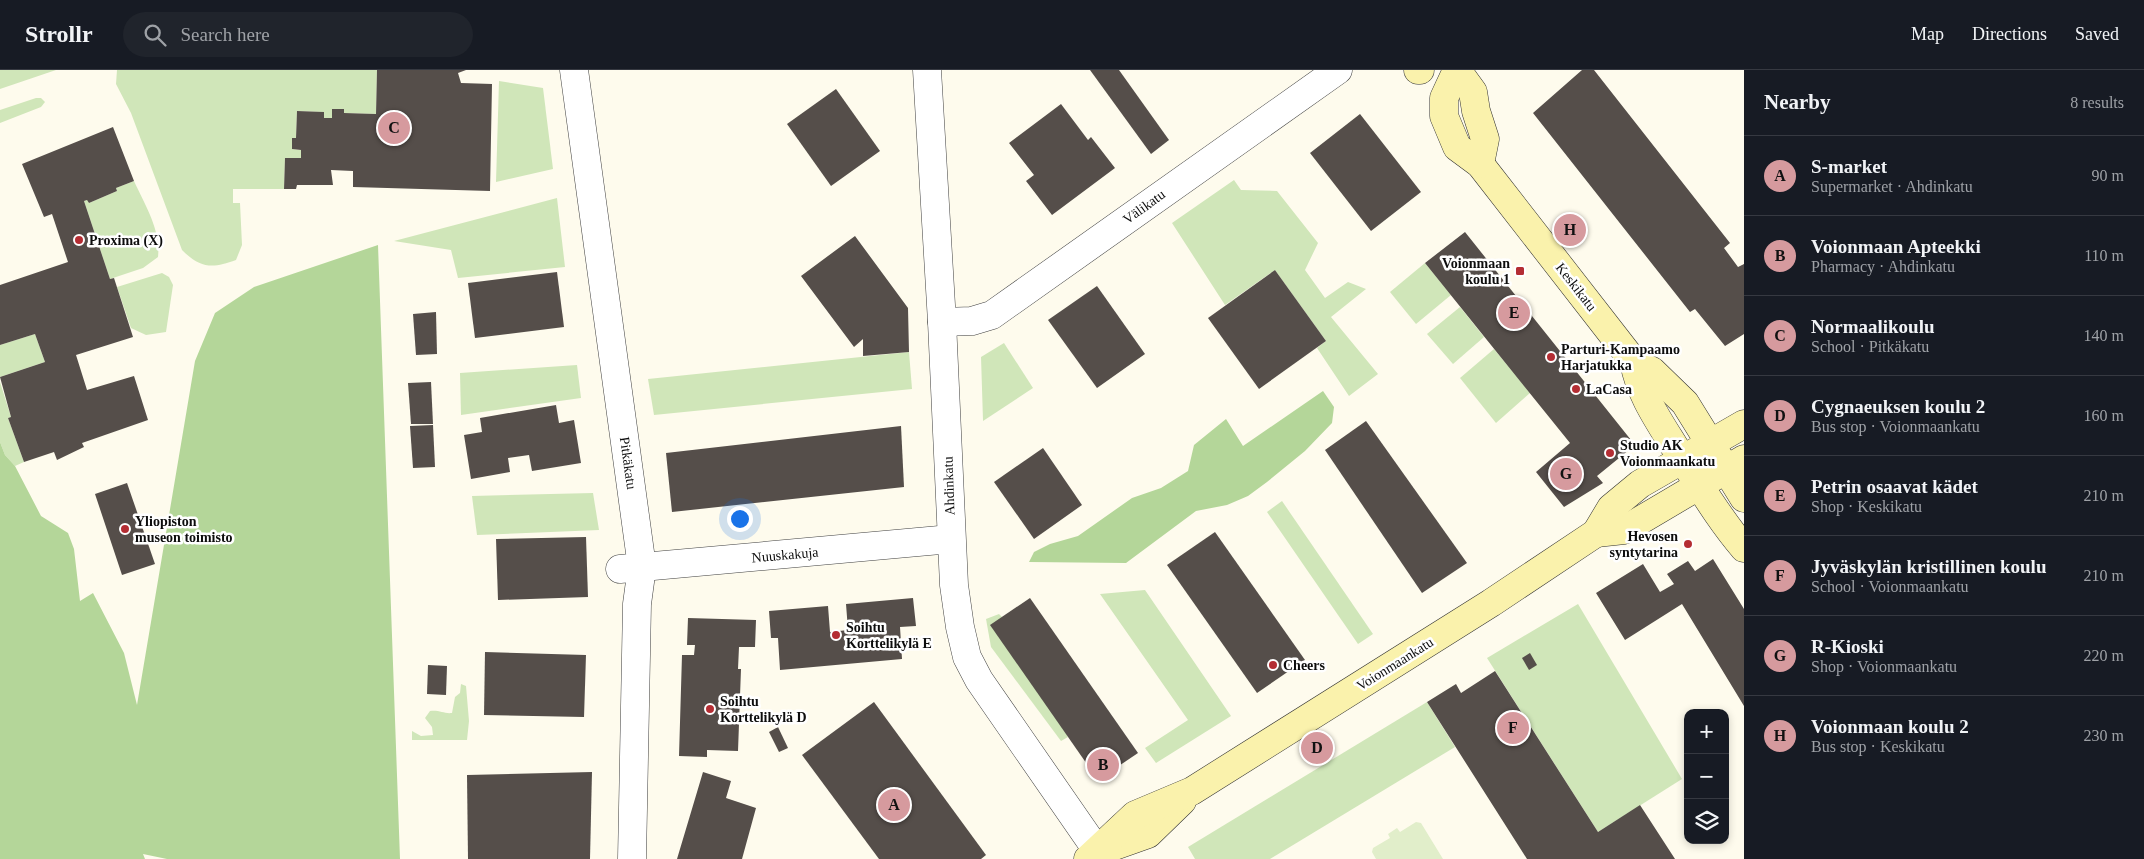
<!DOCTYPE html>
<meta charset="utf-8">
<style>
body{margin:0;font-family:Georgia,serif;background:#20242c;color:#f1f3f6}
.controls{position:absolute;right:15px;bottom:15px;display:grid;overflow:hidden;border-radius:10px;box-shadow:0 2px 8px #0003}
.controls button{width:45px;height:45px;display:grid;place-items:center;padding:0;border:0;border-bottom:1px solid #363941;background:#171b24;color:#f1f3f6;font:25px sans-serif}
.you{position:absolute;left:739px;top:448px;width:18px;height:18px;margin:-12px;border:4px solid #fff;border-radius:50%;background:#1a73e8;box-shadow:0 0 0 8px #1a73e833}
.badge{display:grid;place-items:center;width:32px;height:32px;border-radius:50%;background:#d69a9e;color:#111;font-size:16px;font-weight:700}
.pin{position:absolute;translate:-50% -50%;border:2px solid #fff;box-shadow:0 1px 5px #0006}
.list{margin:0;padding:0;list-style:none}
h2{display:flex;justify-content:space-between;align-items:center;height:65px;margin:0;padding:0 20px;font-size:21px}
h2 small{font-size:16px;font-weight:400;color:#9ea1a6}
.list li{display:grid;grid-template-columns:32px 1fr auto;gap:15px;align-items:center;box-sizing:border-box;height:80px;padding:0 20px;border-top:1px solid #363941}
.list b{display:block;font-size:19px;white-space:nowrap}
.list p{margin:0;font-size:16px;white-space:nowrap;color:#9ea1a6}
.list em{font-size:16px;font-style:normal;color:#9ea1a6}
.icon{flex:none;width:28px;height:28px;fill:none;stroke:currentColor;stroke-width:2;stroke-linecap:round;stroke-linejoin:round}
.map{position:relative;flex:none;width:1744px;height:789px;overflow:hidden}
header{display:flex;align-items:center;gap:30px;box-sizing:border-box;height:70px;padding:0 25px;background:#171b24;border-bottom:1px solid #363941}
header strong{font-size:24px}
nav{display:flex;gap:28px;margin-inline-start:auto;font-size:18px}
.search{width:350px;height:45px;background:#20242c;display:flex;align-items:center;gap:12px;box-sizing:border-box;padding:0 18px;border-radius:28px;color:#9ea1a6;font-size:19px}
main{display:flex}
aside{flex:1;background:#171b24}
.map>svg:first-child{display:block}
.green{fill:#d0e6b9}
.forest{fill:#b4d699}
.pitch{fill:#e1eeca}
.building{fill:#554e4a}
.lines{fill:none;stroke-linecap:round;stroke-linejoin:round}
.street-casing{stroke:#404040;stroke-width:29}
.secondary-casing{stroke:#2f2f2f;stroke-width:29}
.street{stroke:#fff;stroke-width:28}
.secondary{stroke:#faf2ac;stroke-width:28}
.poi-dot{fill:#b42d33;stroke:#fff;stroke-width:2}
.labels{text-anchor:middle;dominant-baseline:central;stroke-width:5;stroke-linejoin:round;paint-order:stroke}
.street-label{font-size:14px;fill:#0d0d0d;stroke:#fff}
.poi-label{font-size:14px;font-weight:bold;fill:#0d0d0d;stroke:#fff;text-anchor:start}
</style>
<header>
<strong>Strollr</strong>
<div class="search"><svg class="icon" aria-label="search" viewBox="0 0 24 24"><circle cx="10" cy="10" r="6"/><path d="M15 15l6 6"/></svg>Search here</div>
<nav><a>Map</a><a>Directions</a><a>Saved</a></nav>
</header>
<main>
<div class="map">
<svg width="1744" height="789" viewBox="0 0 1744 789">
<rect width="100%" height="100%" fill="#fefbed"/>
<g class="green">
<path d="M0,0H56L0,19Z"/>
<path d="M117,0H377L376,44L344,43V39H333L332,48H324L323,42L297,41L296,68H292V79L301,80V88H285L284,119H233V133H240L242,175L236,190C212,199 200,198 182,180L131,43L116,14Z"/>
<path d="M499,11L543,18L553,99L496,112Z"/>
<path d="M36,28H41L45,32L41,37L0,53V40Z"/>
<path d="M1234,110L1241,120L1277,121L1318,173L1305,200L1325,228L1348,212L1366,219L1331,247L1378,304L1349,326L1317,278L1326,271L1275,200L1225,235L1172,153Z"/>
<path d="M134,111C145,135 161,160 158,187L143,198L110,209L84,131L87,130L89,133L117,121L116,118Z"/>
<path d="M557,128L565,197L458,208L451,180L394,171Z"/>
<path d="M1425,193L1451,225L1416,254L1390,222Z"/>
<path d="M162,203L169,207L173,215L166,262L146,265L131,258L117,217Z"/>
<path d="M1460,237L1484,267L1453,294L1427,264Z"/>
<path d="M35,264L45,292L0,307V275Z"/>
<path d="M1004,273L1033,318L983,351L981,287Z"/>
<path d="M1494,279L1530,323L1496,353L1460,308Z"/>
<path d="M909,282L912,319L654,345L648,309Z"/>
<path d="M577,295L581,328L461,345L460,303Z"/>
<path d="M0,312L11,347L8,348L24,392L15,396L5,385L0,372Z"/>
<path d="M593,423L599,460L477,465L472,426Z"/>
<path d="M1282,431L1373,564L1358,574L1267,442Z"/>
<path d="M1145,520L1231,646L1156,693L1145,678L1188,650L1100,524Z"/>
<path d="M1578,534L1682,709L1598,762L1487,588Z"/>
<path d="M999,544L1002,547L1068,667L1061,671L991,577L986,549Z"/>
<path d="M461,614L466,616L469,651L467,670H412V661L421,666L433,665L432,657L425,648L430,641C440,640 444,644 452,643L455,627L460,623Z"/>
<path d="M1427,632L1455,677L1270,789H1195L1188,777Z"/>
</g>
<g class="forest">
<path d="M378,175L400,789H167L143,784L145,789H0V372L5,385L15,396L41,446L68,463L74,479L80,531L93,523L124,583L137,635L195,291L215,243L254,217Z"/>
<path d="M1323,321L1334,337L1332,353L1305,381L1267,412L1248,426L1227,435L1196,441L1126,493L1029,492L1034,482L1050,474L1078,466L1132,428L1161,418L1188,401L1194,375L1226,349L1243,376Z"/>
</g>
<path class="pitch" d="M1416,752L1421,753L1443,789H1376L1372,782L1373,778L1390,768L1388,764L1397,758L1400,762Z"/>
<g class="building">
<path d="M377,0H466L458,3L461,13L492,14L490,121L353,117V101L331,100L333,115H297L296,119H284L285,88H301V80L292,79V68H296L297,41L324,42V48H332V39H344V43L376,44Z"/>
<path d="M1090,0H1119L1169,70L1151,84Z"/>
<path d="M1582,0H1594L1730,173L1724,178L1738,197L1744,194V264L1725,276L1695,239L1690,242L1533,43Z"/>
<path d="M836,19L880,81L831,116L787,54Z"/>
<path d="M1061,34L1088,70L1091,67L1115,98L1052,145L1026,111L1034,105L1009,73Z"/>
<path d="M1360,44L1421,122L1371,161L1310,83Z"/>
<path d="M113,57L134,111L116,118L117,121L89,133L87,130L84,131L110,209L114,208L133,267L76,285L87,320L134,306L148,350L82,373L84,377L57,390L54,382L24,392L8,348L11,347L0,307L45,292L35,264L0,275V215L68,192L52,144L44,147L22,94Z"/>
<path d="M1465,162L1635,375L1597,406L1603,413L1564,437L1536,402L1570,373L1425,193Z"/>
<path d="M855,166L908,238L909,282L863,286V269L854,277L801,206Z"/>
<path d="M1275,200L1326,271L1259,319L1208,248Z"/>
<path d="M557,202L564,257L475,268L468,213Z"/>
<path d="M1097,216L1145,284L1097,318L1048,250Z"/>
<path d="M436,242L437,284L416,285L413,244Z"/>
<path d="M431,312L433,354H411L408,313Z"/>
<path d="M556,335L559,353L574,350L581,393L532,401L529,385L508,388L510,402L471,409L464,365L482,362L480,348Z"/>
<path d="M1366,351L1467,493L1422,523L1325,380Z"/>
<path d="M433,355L435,397L413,398L410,356Z"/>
<path d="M901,356L904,417L672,442L666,383Z"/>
<path d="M1043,378L1082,435L1034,469L994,412Z"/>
<path d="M127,413L155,494L122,505L95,424Z"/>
<path d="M1215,462L1305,590L1257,623L1167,495Z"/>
<path d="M586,467L588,527L498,530L496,469Z"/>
<path d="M1713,489L1744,539V636L1682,534L1625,570L1596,523L1643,494L1660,522L1674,514L1667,504L1688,491L1695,501Z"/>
<path d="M913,528L916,556L900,557L902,589L780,600L778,568H771L769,541L828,536L830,562L848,560L846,534Z"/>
<path d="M1030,528L1138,683L1098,710L990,555Z"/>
<path d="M688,548L756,550L755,577H739L738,599H741L738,681L707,680V687L679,686L682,585H694L695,575H687Z"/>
<path d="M485,582L586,585L584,647L484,645Z"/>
<path d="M1530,583L1537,595L1529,600L1522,588Z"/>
<path d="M428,595L447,596L446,625L427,624Z"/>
<path d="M1495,601L1598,762L1640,735L1675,789H1527L1427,632L1456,614L1461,623Z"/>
<path d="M874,632L986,785L981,789H879L802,685Z"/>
<path d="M778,657L788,678L779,682L769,662Z"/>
<path d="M592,702L590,789H468L467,705Z"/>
<path d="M703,702L731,711L726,728L756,738L742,789H677Z"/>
</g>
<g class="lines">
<g class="street-casing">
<g id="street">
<path d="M574,0L642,497L637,534L632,789"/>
<path d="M927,0L942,252L954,515L960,557L967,587L979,610L1103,789"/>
<path d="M942,252L972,251L992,245L1338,0"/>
<path d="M620,499L951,469"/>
</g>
</g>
<g class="secondary-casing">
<g id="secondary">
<path d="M1418,0H1420"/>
<path d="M1457,0L1444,28V46L1457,77L1480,94L1634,292C1640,326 1661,354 1679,384C1700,416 1719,449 1744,478"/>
<path d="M1457,0L1473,22L1476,41L1485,69L1480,94"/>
<path d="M1634,292L1652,301L1685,333L1744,428"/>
<path d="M1596,463L1624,460L1744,389"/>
<path d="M1106,779L1148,764L1182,731"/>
<path d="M1088,789L1135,745L1192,721L1491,533L1596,463L1611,438L1640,414L1744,354"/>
</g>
</g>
<use href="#street" class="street"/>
<use href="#secondary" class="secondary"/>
</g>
<g class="poi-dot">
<circle cx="79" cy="170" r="5"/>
<rect x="1515" y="196" width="10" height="10" rx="2.5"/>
<circle cx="1551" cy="287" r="5"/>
<circle cx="1576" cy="319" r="5"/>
<circle cx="1610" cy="383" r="5"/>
<circle cx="125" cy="459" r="5"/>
<circle cx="1688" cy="474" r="5"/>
<circle cx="836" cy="565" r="5"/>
<circle cx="1273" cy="595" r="5"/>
<circle cx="710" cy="639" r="5"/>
</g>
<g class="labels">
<g class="street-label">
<text transform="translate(1144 137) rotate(-36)">Välikatu</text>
<text transform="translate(1576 217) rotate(52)">Keskikatu</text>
<text transform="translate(628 393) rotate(82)">Pitkäkatu</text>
<text transform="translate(949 416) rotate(-92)">Ahdinkatu</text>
<text transform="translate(785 485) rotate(-5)">Nuuskakuja</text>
<text transform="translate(1395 594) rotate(-32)">Voionmaankatu</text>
</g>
<g class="poi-label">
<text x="89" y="170">Proxima (X)</text>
<text x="1510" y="193" text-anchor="end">Voionmaan<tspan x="1510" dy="16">koulu 1</tspan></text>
<text x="1561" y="279">Parturi-Kampaamo<tspan x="1561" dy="16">Harjatukka</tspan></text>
<text x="1586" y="319">LaCasa</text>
<text x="1620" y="375">Studio AK<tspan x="1620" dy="16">Voionmaankatu</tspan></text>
<text x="135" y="451">Yliopiston<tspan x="135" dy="16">museon toimisto</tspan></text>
<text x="1678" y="466" text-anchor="end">Hevosen<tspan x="1678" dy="16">syntytarina</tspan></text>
<text x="846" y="557">Soihtu<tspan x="846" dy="16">Korttelikylä E</tspan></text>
<text x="1283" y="595">Cheers</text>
<text x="720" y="631">Soihtu<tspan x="720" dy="16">Korttelikylä D</tspan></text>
</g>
</g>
</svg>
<div class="controls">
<button>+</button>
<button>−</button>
<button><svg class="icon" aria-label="layers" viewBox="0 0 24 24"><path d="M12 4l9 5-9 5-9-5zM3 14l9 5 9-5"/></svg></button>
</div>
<div class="you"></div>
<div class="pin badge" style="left:894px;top:735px">A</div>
<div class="pin badge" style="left:1103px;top:695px">B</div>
<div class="pin badge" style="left:394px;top:58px">C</div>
<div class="pin badge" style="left:1317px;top:678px">D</div>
<div class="pin badge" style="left:1514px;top:243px">E</div>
<div class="pin badge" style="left:1513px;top:658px">F</div>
<div class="pin badge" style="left:1566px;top:404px">G</div>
<div class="pin badge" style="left:1570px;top:160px">H</div>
</div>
<aside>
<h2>Nearby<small>8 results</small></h2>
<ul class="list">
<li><span class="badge">A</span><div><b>S-market</b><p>Supermarket · Ahdinkatu</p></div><em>90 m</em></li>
<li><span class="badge">B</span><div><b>Voionmaan Apteekki</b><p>Pharmacy · Ahdinkatu</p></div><em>110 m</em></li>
<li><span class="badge">C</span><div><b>Normaalikoulu</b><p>School · Pitkäkatu</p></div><em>140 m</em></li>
<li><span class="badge">D</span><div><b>Cygnaeuksen koulu 2</b><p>Bus stop · Voionmaankatu</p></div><em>160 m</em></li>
<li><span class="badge">E</span><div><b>Petrin osaavat kädet</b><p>Shop · Keskikatu</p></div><em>210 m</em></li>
<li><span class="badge">F</span><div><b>Jyväskylän kristillinen koulu</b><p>School · Voionmaankatu</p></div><em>210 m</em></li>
<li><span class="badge">G</span><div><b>R-Kioski</b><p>Shop · Voionmaankatu</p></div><em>220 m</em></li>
<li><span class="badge">H</span><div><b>Voionmaan koulu 2</b><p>Bus stop · Keskikatu</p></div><em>230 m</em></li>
</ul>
</aside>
</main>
